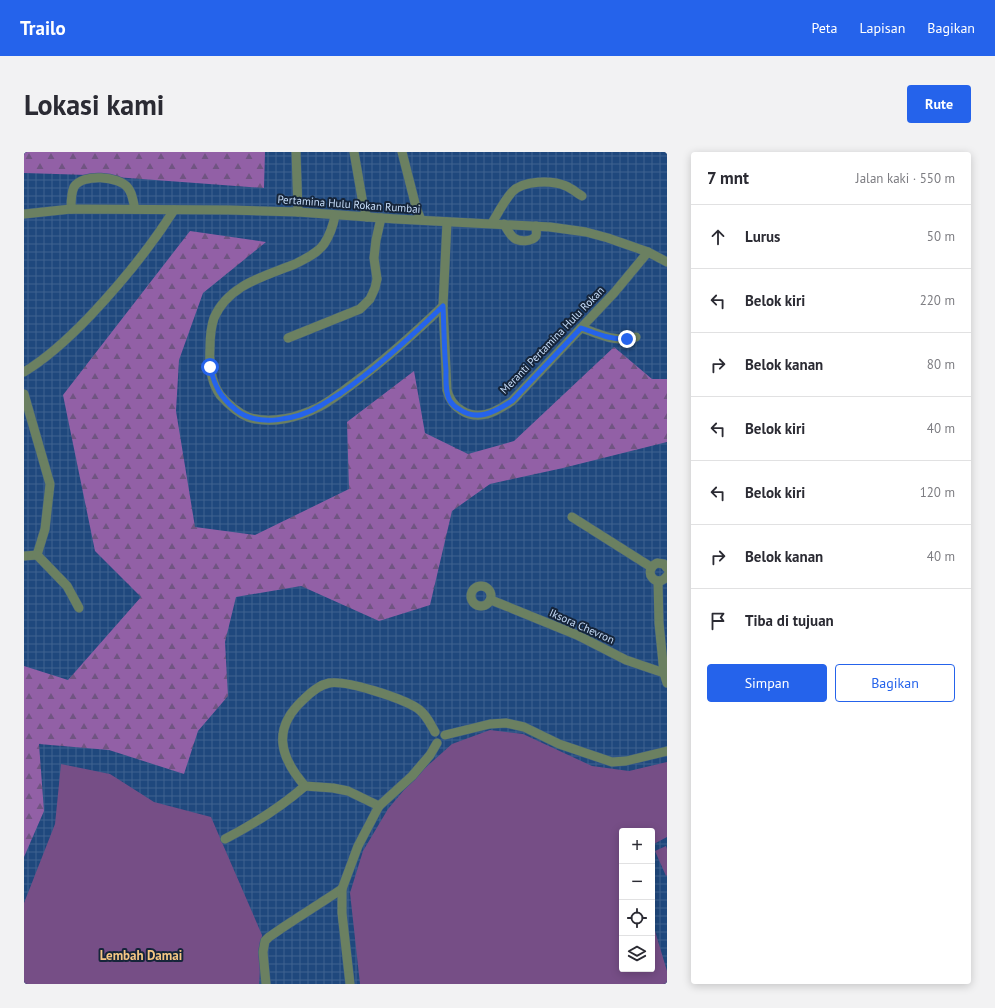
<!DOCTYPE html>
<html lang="id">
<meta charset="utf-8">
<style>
body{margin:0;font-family:"PT Sans",sans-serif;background:#f2f2f3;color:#2b2b33}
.controls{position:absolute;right:12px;bottom:12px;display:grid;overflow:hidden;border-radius:4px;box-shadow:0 2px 10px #0003}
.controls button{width:36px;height:36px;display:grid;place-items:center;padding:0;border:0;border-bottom:1px solid #e1e1e2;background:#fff;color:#2b2b33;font:20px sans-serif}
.stop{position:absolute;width:12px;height:12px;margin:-9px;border:3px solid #2563eb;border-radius:50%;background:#fff}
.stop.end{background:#2563eb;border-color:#fff;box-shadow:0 1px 4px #0008}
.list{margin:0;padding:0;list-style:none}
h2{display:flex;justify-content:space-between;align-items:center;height:52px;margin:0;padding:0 16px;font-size:17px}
h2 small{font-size:13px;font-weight:400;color:#7c7c81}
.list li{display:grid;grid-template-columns:26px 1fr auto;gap:12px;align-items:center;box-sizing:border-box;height:64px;padding:0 16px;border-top:1px solid #e1e1e2}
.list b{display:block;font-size:15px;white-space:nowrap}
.list em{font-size:13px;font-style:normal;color:#7c7c81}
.actions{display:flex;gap:8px;padding:12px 16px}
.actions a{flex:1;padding:9px 0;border:1px solid #2563eb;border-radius:4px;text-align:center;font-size:14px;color:#2563eb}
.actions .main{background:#2563eb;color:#fff}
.icon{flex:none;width:22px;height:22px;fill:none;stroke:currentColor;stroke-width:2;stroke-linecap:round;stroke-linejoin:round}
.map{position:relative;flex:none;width:643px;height:832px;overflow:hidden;border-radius:4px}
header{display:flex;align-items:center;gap:24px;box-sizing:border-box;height:56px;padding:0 20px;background:#2563eb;color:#fff}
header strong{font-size:19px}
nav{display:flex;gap:22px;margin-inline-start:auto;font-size:14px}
.intro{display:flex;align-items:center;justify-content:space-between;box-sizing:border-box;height:96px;padding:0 24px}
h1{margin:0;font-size:28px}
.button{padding:10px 18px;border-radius:4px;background:#2563eb;color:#fff;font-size:14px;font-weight:700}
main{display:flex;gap:24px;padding:0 24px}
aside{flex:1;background:#fff;border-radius:4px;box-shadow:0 2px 10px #0003}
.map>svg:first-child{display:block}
.industrial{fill:url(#industrial-grid);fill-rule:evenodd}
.green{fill:#764e86}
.forest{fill:url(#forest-firs)}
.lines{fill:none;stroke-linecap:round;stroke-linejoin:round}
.minor-casing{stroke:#395b86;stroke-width:10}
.minor{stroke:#6b8061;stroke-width:9}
.route{stroke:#2563eb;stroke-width:5}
.labels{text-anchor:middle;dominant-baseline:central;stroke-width:4;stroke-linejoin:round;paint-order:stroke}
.street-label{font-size:11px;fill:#c8defa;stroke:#16253a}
.quarter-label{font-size:13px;font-weight:bold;fill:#f6c784;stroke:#16253a}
</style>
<header>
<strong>Trailo</strong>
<nav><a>Peta</a><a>Lapisan</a><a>Bagikan</a></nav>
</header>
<div class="intro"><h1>Lokasi kami</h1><a class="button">Rute</a></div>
<main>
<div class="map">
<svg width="643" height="832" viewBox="0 0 643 832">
<defs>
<pattern id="industrial-grid" width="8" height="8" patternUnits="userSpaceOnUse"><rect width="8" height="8" fill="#1f487d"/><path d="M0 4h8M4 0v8" fill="none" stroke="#3e6290"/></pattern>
<pattern id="forest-firs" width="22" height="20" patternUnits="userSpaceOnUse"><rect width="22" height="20" fill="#9260a6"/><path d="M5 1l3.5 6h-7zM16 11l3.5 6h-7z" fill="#705482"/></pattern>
</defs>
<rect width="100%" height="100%" fill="#1a3e6c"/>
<path class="industrial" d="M0,0H643V832H0ZM598,679H628V817H598Z"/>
<g class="green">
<path d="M466,578L499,582L568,614L605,619L643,610V685L628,693V679H598V817H628V769L643,819V832H336L326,741L339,699L364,657L391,625L428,592Z"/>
<path d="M37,612L86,622L130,650L187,665L238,783L235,832H0V751L31,672Z"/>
<path d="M642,694L643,697V723L642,724L631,699Z"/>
</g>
<g class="forest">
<path d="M0,0H241L240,36L64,23L0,21Z"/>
<path d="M166,79L242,90L179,141L155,208L152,259L171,375L231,383L325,337L323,270L390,219L401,281L444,302L490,289L590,195L628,227H643V290L539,316L466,332L428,359L406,453L355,469L277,434L212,445L201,490L204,544L174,579L160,622L85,598L15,592L20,659L0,705V514L44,528L117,445L71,399L39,243Z"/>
</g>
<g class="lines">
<g class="minor-casing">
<g id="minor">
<path d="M272,0L274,60"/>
<path d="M330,0L339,52L343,65"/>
<path d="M378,0L392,55L397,68"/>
<path d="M47,57C47,50 47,41 50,35C59,21 95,24 104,36C109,42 109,50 111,57"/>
<path d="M0,62L47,57L205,58L274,60L372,67L526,75L562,80L584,86L624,100L643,110"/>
<path d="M311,64C309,74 306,83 300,92C294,101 281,107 271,112C241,124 204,133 190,166C187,175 186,187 186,196C185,212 187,230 196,243C204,252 214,261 224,265C247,273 275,265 295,255C307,249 319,239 330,231C362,207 391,181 419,154"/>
<path d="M423,70L419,154L423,238C427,256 445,267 463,262C472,260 480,254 488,249L590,141L624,100"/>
<path d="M468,71C474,61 480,49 488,40C499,28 528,28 542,34C547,36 553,41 558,44"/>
<path d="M480,72C483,77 486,83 490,86C495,90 508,90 512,84C513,82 512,77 512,74"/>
<path d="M557,176C577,182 590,191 612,185"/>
<path d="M264,186L336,157L346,147L351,136L353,127L350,106L352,88L357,66"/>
<path d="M0,220C25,205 47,184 67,163C98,130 126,96 150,58"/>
<path d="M0,242L26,332L21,377L13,403L0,404"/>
<path d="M548,365L627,415"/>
<path d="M13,403L43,434L55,456"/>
<path d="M643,416L640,412L633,411C617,419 633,438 643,424"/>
<path d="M634,429L635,471L640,521L643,531"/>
<circle cx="457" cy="444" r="10"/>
<path d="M467,448L553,483L602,508L640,521"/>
<path d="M421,583L466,572L482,571L500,575L535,592L588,610L602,609L643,599"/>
<path d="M355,654L324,639L309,636L281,634C255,604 248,576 280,547C287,540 295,533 305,531C323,528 377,546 393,556C401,561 406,571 411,580"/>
<path d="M201,687C230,672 257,655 281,634"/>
<path d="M242,832L239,800L241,789L245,785L261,774L318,737"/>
<path d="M326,832L318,761V737L334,694L355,654L388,624L406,603L413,591"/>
</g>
</g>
<use href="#minor" class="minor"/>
</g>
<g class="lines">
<path class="route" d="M186,215C191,235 196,245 212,258C234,276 274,267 296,254C303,250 310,245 317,241C354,215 387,185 419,154C420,175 420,197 422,218C422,228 421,240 426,249C428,252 431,255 435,257C453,270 471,260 488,249L557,176C572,181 586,188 603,187"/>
</g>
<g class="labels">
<g class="street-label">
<text transform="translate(325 52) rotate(4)">Pertamina Hulu Rokan Rumbai</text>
<text transform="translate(528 188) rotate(-46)">Meranti Pertamina Hulu Rokan</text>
<text transform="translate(558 474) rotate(24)">Iksora Chevron</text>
</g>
<g class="quarter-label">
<text x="117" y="803">Lembah Damai</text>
</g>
</g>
</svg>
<div class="controls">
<button>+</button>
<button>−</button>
<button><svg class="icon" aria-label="locate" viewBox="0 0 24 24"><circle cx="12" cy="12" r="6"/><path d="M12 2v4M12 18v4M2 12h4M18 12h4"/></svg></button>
<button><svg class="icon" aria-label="layers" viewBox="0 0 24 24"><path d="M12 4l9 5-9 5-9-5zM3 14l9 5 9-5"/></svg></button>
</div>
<div class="stop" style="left:186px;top:215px"></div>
<div class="stop end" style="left:603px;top:187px"></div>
</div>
<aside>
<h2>7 mnt<small>Jalan kaki · 550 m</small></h2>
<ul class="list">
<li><svg class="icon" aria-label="ahead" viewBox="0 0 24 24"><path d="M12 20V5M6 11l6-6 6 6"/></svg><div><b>Lurus</b></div><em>50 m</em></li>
<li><svg class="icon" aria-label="left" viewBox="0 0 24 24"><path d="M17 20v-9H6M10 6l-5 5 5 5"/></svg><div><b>Belok kiri</b></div><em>220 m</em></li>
<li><svg class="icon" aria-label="right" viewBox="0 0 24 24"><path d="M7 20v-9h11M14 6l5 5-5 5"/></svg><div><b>Belok kanan</b></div><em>80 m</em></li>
<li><svg class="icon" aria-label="left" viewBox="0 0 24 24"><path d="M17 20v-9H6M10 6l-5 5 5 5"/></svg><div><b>Belok kiri</b></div><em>40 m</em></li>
<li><svg class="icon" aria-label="left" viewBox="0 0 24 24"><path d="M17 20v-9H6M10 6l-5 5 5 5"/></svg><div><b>Belok kiri</b></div><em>120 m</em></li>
<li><svg class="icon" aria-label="right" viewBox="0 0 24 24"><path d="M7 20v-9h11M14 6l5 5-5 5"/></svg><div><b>Belok kanan</b></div><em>40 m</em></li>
<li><svg class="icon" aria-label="arrive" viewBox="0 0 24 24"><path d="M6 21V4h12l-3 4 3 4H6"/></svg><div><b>Tiba di tujuan</b></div></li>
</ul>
<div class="actions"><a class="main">Simpan</a><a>Bagikan</a></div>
</aside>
</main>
